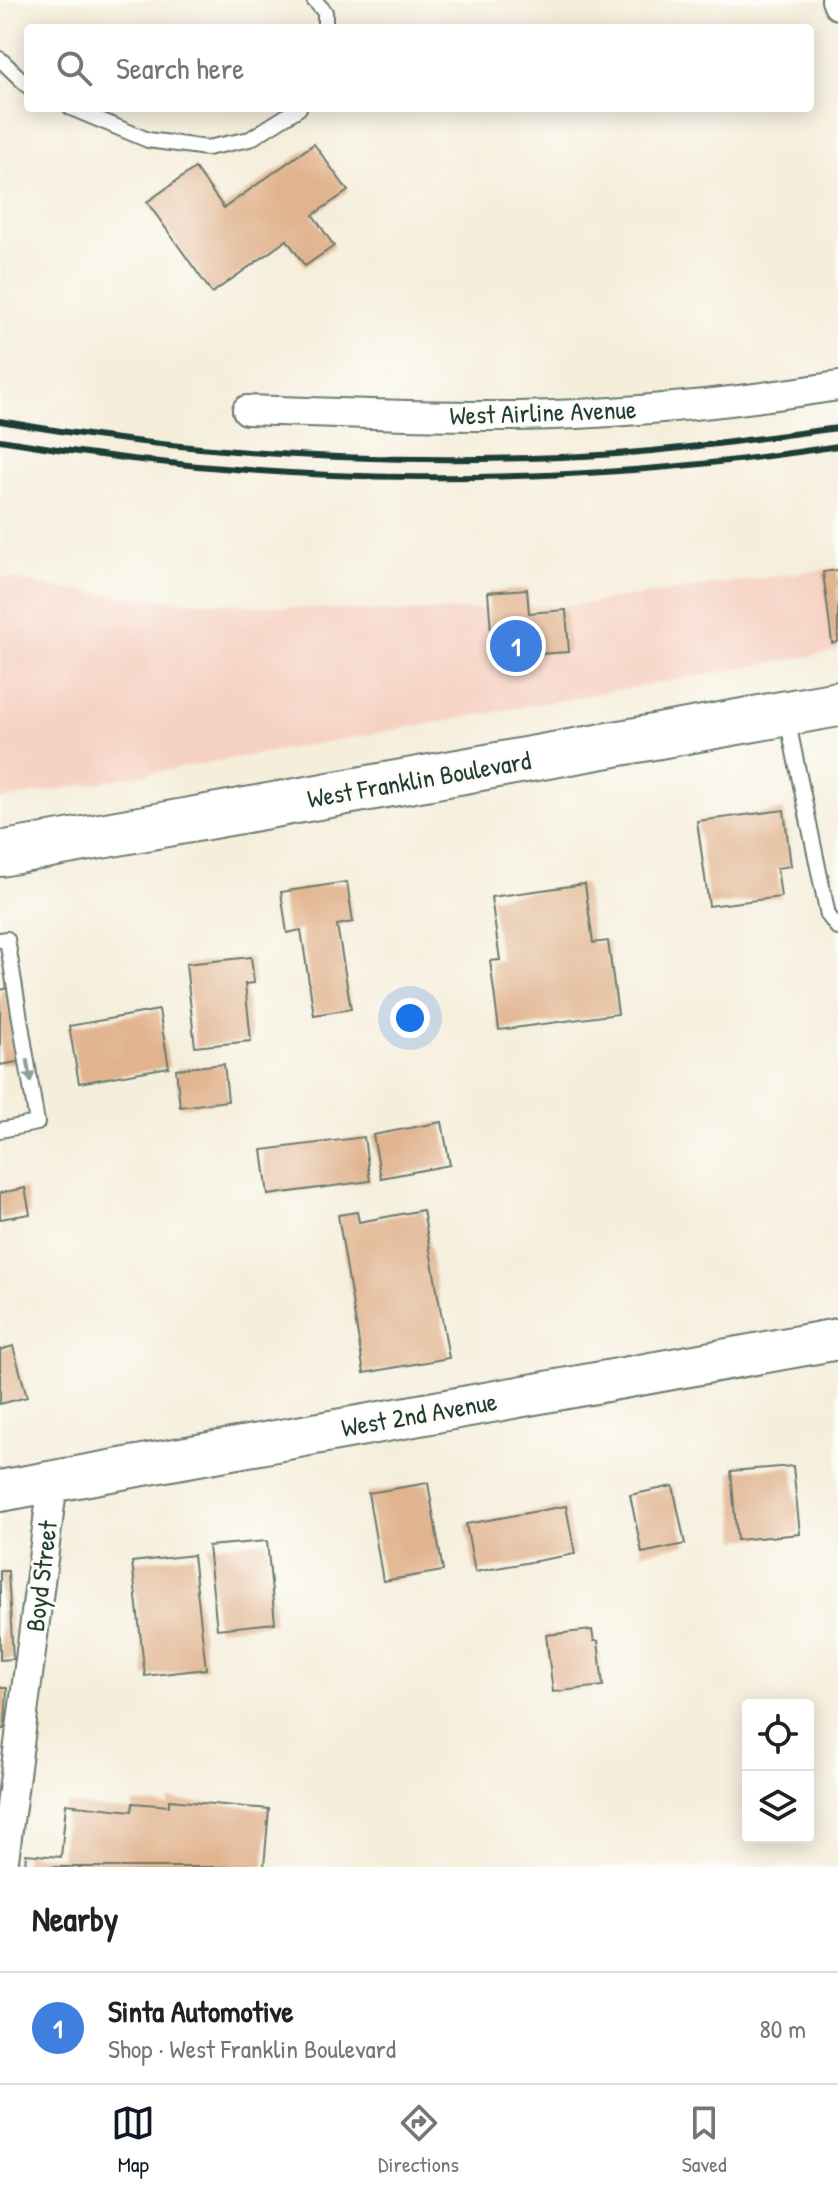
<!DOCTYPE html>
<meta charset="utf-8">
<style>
body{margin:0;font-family:"Patrick Hand",sans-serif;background:#f6f6f6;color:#222}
.controls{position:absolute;right:24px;bottom:24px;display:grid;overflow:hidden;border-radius:8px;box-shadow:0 4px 20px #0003}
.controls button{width:72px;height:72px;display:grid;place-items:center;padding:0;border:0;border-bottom:2px solid #e0e0e0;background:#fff;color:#222;font:40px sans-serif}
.you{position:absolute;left:410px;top:1018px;width:28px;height:28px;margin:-20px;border:6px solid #fff;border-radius:50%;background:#1a73e8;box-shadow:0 0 0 12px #1a73e833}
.badge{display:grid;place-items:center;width:52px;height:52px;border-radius:50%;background:#111827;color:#fff;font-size:26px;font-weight:700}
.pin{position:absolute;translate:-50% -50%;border:4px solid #fff;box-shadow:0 2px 8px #0006}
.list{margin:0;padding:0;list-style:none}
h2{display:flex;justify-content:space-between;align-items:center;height:104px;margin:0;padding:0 32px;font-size:34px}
h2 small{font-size:26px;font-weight:400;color:#767676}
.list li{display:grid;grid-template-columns:52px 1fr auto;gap:24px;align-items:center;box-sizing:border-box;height:112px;padding:0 32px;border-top:2px solid #e0e0e0}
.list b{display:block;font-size:30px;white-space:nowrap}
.list p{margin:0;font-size:26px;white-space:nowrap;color:#767676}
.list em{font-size:26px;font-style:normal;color:#767676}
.icon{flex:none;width:44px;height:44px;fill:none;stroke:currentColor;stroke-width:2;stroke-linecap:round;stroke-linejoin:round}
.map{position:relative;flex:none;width:838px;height:1867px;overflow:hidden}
.search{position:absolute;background:#fff;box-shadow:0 4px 20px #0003;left:24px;right:24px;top:24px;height:88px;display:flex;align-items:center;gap:20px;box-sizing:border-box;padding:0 28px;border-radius:8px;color:#767676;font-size:30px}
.sheet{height:216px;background:#fff}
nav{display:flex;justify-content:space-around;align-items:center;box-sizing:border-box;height:112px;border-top:2px solid #e0e0e0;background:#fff;font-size:22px;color:#767676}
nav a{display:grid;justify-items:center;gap:4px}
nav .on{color:#111827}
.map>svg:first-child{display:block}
.built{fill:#f6d2c3}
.building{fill:#e1b48f}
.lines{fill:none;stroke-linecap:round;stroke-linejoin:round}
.lane-casing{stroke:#6a7b6e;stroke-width:18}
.street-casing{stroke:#6a7b6e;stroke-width:32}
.secondary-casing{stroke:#6a7b6e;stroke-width:44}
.primary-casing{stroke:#6a7b6e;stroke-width:48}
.lane{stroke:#fff;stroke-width:14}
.street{stroke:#fff;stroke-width:28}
.secondary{stroke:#fff;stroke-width:40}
.primary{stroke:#fff;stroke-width:44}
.rail{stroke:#1f3d34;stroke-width:6}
.oneway{fill:#8f9e9a}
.labels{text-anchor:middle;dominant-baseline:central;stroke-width:6;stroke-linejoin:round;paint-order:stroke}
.street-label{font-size:26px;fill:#1f3d34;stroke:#fdfcf7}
</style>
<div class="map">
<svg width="838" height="1867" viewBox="0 0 838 1867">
<rect width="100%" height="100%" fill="#fdfcf7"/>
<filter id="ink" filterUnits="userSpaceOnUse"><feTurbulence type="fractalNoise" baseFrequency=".0125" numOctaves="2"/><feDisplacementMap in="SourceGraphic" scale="16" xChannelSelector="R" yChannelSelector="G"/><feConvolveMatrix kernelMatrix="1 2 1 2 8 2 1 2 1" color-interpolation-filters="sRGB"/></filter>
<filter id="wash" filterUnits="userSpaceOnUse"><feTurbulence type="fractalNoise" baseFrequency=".006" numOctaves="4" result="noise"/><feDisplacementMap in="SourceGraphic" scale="32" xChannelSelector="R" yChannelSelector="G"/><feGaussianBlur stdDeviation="1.8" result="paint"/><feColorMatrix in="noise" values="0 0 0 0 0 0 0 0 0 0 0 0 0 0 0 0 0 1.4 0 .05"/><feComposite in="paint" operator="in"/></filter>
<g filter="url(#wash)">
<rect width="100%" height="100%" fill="#f5eedb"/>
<path class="built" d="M838,567V651L0,800V576L60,589L124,597L283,607L398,612L576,605Z"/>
<g id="blocks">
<g class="building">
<path d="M314,144L348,191L313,215L334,246L305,266L287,240L212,293L147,202L195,168L224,208Z"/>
<path d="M838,570V642L832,643L823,572Z"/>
<path d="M527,589L529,613L566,610L569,652L493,657L488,592Z"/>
<path d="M784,810L791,866L777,868L781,897L709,906L697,821Z"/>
<path d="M347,882L353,922L337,925L351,1009L314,1015L301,930L287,933L281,892Z"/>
<path d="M585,884L593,943L608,941L618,1014L499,1030L490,961L500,960L491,897Z"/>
<path d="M251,957L254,983L245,984L251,1041L195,1047L186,964Z"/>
<path d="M9,988L23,1061L0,1065V990Z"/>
<path d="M159,1010L169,1067L79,1083L69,1026Z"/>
<path d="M224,1064L228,1101L180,1107L176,1069Z"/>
<path d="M442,1122L450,1165L381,1178L373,1135Z"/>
<path d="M364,1137L370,1181L268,1195L262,1150Z"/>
<path d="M25,1188L30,1214L0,1219V1193Z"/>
<path d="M423,1210L449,1358L364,1373L338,1215L357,1212L359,1222Z"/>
<path d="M13,1346L27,1397L0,1404V1350Z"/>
<path d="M793,1466L800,1534L737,1540L731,1471Z"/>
<path d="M428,1483L443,1571L383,1581L368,1493Z"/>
<path d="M673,1486L685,1544L642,1553L630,1495Z"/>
<path d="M566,1506L575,1554L475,1572L466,1524Z"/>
<path d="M267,1541L275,1623L217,1629L208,1546Z"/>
<path d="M193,1555L206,1669L145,1676L132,1562Z"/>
<path d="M0,1571H8L13,1659L0,1660Z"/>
<path d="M592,1630L594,1641H598L603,1686L553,1692L546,1635Z"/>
<path d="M0,1688H7L5,1729H0Z"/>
<path d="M169,1800L269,1809L264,1867H25L26,1854L61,1857L66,1804L132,1811L133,1803L169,1806Z"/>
</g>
</g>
</g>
<g filter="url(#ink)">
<use href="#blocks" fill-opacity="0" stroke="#6a7b6e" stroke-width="2"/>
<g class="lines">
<g class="lane-casing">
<g id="lane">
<path d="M314,0L325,12V28"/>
<path d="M0,59L28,86"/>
<path d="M71,108L148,140L207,148L250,139L299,108"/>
<path d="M787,718L828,915L838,928"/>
<path d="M0,940L7,939L37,1123L0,1130"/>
</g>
</g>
<g class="street-casing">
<g id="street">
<path d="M836,0L838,5"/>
<path d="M247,410C337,413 426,417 516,416C624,414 731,403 838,386"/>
<path d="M4,1860L53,1482"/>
</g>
</g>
<g class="secondary-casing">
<path id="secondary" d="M0,1491L838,1339"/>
</g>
<g class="primary-casing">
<path id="primary" d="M0,854L838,704"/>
</g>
<use href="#lane" class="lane"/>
<use href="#street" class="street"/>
<use href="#secondary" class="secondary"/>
<use href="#primary" class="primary"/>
<g class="rail">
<path d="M0,421C184,454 374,464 561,457C654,454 746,440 838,428"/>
<path d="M0,440C276,487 561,490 838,446"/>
</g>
</g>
<defs><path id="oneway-solid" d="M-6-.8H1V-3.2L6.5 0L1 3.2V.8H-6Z" transform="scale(2)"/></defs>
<use class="oneway" href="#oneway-solid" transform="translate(29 1071) rotate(81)"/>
</g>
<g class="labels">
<g class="street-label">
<text transform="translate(543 412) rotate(-2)">West Airline Avenue</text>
<text transform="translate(419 779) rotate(-10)">West Franklin Boulevard</text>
<text transform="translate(419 1414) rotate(-10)">West 2nd Avenue</text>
<text transform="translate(41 1576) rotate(-83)">Boyd Street</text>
</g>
</g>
</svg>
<div class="controls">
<button><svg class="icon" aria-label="locate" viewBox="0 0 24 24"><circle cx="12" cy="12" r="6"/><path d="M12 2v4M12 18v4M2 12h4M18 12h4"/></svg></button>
<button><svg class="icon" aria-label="layers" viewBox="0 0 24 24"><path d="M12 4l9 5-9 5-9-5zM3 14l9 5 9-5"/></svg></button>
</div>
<div class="you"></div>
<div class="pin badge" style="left:516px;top:646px;background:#3f7fe0">1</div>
<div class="search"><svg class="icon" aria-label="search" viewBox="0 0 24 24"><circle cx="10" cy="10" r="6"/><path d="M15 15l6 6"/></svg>Search here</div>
</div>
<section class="sheet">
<h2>Nearby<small></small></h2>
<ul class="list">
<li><span class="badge" style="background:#3f7fe0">1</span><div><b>Sinta Automotive</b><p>Shop · West Franklin Boulevard</p></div><em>80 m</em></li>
</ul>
</section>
<nav>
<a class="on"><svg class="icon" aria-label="map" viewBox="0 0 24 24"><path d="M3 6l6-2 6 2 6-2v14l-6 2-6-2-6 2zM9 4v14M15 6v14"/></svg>Map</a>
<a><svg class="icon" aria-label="directions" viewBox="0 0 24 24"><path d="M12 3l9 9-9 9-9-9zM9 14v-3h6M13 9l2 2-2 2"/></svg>Directions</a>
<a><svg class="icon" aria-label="saved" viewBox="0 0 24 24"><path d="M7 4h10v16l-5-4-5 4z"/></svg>Saved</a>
</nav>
